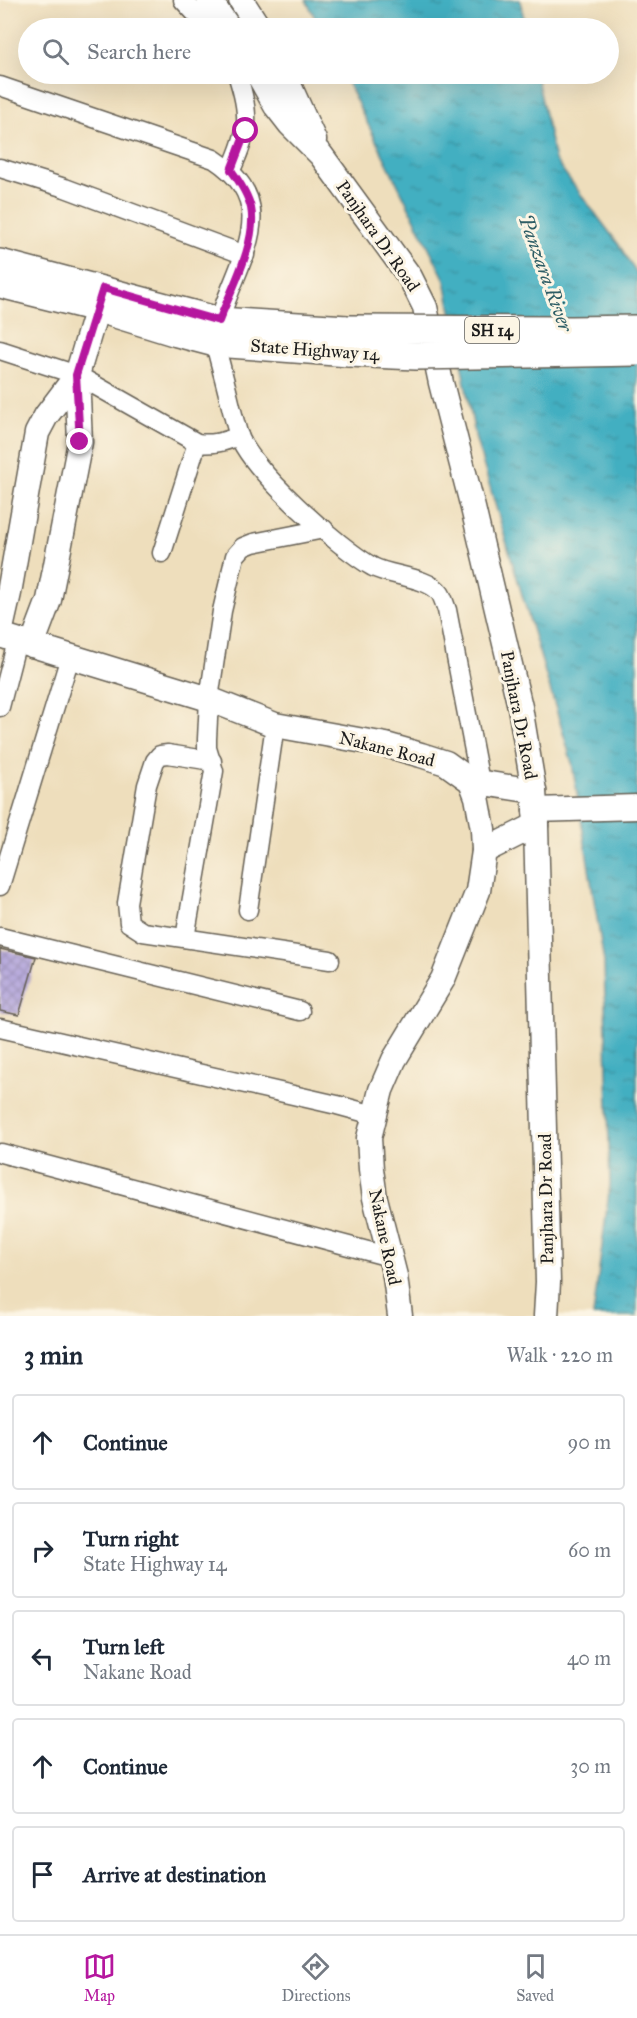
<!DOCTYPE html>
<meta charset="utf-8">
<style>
body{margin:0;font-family:"IM FELL Great Primer",serif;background:#f2f2f3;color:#1f2937}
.stop{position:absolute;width:18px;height:18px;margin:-14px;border:4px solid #b5179e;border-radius:50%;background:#fff}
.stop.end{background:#b5179e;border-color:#fff;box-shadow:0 2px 6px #0008}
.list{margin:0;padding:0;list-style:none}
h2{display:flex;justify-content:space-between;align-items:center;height:78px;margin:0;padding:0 24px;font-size:26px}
h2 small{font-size:20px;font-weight:400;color:#747a83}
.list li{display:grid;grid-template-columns:39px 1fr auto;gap:18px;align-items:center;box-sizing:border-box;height:96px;margin:0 12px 12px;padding:0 12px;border:2px solid #e0e1e3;border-radius:6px}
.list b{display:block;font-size:22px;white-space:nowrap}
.list p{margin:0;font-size:20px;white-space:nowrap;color:#747a83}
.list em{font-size:20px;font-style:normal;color:#747a83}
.icon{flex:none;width:33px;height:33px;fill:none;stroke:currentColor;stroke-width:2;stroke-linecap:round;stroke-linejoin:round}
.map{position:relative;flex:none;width:637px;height:1316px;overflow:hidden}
.search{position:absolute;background:#fff;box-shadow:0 6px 24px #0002;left:18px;right:18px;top:18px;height:66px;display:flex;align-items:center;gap:15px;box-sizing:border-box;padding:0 21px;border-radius:33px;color:#747a83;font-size:22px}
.sheet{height:618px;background:#fff}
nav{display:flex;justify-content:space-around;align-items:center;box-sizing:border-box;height:84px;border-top:2px solid #e0e1e3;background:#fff;font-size:16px;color:#747a83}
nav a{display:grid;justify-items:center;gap:3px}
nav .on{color:#b5179e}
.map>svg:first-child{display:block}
.water{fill:url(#water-ripples);stroke:#30666e;stroke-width:1.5}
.building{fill:url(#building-cross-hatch)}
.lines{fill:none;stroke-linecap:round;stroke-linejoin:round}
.street-casing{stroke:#666054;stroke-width:21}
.secondary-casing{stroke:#666054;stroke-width:27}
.primary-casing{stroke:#666054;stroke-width:30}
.street{stroke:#fff;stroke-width:18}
.secondary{stroke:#fff;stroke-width:24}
.primary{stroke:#fff;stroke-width:27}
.primary-bridge-casing{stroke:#666054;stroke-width:30;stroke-linecap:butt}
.primary-bridge{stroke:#fff;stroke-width:27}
.route{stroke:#b5179e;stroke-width:8}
.labels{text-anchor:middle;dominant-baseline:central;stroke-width:6;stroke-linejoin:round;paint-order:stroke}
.shield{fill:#fcf5e5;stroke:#5f5d58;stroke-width:1.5}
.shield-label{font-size:16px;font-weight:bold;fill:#1c1c1c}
.street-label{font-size:18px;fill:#1c1c1c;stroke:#fcf5e5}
.water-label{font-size:20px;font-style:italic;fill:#2e5e66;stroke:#fcf5e5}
</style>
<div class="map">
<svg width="637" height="1316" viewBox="0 0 637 1316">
<defs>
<pattern id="water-ripples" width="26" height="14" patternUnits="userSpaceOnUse" patternTransform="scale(1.5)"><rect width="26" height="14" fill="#43afc1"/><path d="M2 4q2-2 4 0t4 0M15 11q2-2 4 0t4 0" fill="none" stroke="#378e9c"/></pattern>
<pattern id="building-cross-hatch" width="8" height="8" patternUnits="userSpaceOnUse" patternTransform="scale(1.5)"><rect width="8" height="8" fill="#aa9cda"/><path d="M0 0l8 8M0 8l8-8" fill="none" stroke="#8a7eb0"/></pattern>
</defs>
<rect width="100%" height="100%" fill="#fcf5e5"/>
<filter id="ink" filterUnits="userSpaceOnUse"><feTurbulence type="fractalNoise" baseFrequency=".0167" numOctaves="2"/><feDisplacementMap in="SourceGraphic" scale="12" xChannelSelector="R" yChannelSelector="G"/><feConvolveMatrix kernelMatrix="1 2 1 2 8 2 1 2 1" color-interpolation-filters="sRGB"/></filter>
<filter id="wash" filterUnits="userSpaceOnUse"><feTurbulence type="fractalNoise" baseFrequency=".008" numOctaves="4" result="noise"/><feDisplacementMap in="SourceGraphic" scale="24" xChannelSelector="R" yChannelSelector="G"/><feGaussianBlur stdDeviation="1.35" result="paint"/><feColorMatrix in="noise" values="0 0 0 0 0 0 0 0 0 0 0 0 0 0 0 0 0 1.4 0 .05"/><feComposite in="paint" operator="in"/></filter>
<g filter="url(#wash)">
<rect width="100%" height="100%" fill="#eedebc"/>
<g class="water">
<path d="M306,0H520L526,28H320Z"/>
<path d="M343,74H536L555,160L619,245L637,274V1316H593L610,1184L604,962L572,763L476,440L445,280Z"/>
</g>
<g id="blocks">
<path class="building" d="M0,949L36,957L19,1015L0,1011Z"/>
</g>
</g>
<g filter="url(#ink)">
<use href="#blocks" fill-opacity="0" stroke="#666054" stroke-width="1.5"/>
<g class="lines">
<g class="street-casing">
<g id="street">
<path d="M183,0L209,28"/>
<path d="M0,86L214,159C294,211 222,276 216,340C215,349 220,361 222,371C228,392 232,413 238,433C249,469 339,548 373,567C390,576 428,577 440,593C443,597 445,605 447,610L480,782"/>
<path d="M0,168L65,188L245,255"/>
<path d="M231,170C249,130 251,116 237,74"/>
<path d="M0,350L77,375L197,443C212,445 224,442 239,436"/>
<path d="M162,553L197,443"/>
<path d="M0,707L17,641"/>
<path d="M212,761L168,754L160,755L155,761L147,785L127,903L129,923L143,932L330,960"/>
<path d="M0,886L70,657"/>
<path d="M248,910L275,725"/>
<path d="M0,937L300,1011"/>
<path d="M185,938L214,771L207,748V739L209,699L222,611L235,556L243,547L253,543L324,529"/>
<path d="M0,1028L337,1105L374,1115"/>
<path d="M1,1153L390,1257"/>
</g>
</g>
<g class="secondary-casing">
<g id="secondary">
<path d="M209,0L229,28"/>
<path d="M241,0L259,28"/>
<path d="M258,74L276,106L290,124L321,155L410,277L425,307L441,383L473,508L520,707L534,791L536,825L548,1282L546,1316"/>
<path d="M284,74L314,140"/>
<path d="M0,633L9,593L37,433L46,416L77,375L102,291"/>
<path d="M0,635L209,699L275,725L386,745L421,755L446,763L471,781L477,797L483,829L484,851L478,891L443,979L394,1060L381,1090L369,1138L371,1169L375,1198L395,1276L400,1316"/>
<path d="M32,645L49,600L80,442L77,375"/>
<path d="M471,781L534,791"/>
<path d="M535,810L637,807"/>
<path d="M484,851L536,825"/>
</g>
</g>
<g class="primary-casing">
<g id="primary">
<path d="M0,263L219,321L347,329"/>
<path d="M0,284L96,308L177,333L215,343L349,353"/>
</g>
</g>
<use href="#street" class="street"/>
<use href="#secondary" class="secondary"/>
<use href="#primary" class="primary"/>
<g class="primary-bridge-casing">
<g id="primary-bridge">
<path d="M347,329L571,330L637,329"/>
<path d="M349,353L416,356L637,352"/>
</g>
</g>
<use href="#primary-bridge" class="primary-bridge"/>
</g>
</g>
<g class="lines" filter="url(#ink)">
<path class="route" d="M80,442L76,375L103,288L219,321C231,290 258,241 251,208C248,194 239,181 231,170L246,131"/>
</g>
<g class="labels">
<rect class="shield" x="465" y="317" width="54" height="26" rx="4.5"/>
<g class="shield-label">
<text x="492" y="330">SH 14</text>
</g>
<g class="street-label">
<text transform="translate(378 236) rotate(55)">Panjhara Dr Road</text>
<text transform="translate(315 350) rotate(4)">State Highway 14</text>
<text transform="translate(519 715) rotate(79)">Panjhara Dr Road</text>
<text transform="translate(387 749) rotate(14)">Nakane Road</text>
<text transform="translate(546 1199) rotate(-91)">Panjhara Dr Road</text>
<text transform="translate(385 1237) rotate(78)">Nakane Road</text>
</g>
<g class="water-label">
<text transform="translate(546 273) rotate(70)">Panzara River</text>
</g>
</g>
</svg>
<div class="stop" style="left:246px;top:131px"></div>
<div class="stop end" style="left:80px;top:442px"></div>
<div class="search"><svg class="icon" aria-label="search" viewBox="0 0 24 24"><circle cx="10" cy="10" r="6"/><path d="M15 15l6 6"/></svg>Search here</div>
</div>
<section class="sheet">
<h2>3 min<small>Walk · 220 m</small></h2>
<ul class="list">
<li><svg class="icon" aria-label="ahead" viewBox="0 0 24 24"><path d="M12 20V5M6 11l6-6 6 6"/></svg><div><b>Continue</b></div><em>90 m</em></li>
<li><svg class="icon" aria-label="right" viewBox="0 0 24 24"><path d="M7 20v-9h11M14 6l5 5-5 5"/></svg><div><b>Turn right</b><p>State Highway 14</p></div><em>60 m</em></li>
<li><svg class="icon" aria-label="left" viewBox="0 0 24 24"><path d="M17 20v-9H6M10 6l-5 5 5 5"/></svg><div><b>Turn left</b><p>Nakane Road</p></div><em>40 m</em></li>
<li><svg class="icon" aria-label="ahead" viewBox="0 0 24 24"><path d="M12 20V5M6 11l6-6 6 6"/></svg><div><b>Continue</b></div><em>30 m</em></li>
<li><svg class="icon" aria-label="arrive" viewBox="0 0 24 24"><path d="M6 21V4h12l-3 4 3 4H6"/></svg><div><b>Arrive at destination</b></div></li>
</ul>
</section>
<nav>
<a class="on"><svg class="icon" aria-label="map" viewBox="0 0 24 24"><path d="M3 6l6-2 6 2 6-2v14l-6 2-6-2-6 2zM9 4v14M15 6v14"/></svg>Map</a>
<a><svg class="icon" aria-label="directions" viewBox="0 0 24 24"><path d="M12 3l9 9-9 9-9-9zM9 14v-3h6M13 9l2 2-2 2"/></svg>Directions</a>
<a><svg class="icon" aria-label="saved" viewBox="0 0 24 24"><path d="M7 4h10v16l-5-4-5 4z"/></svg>Saved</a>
</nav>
